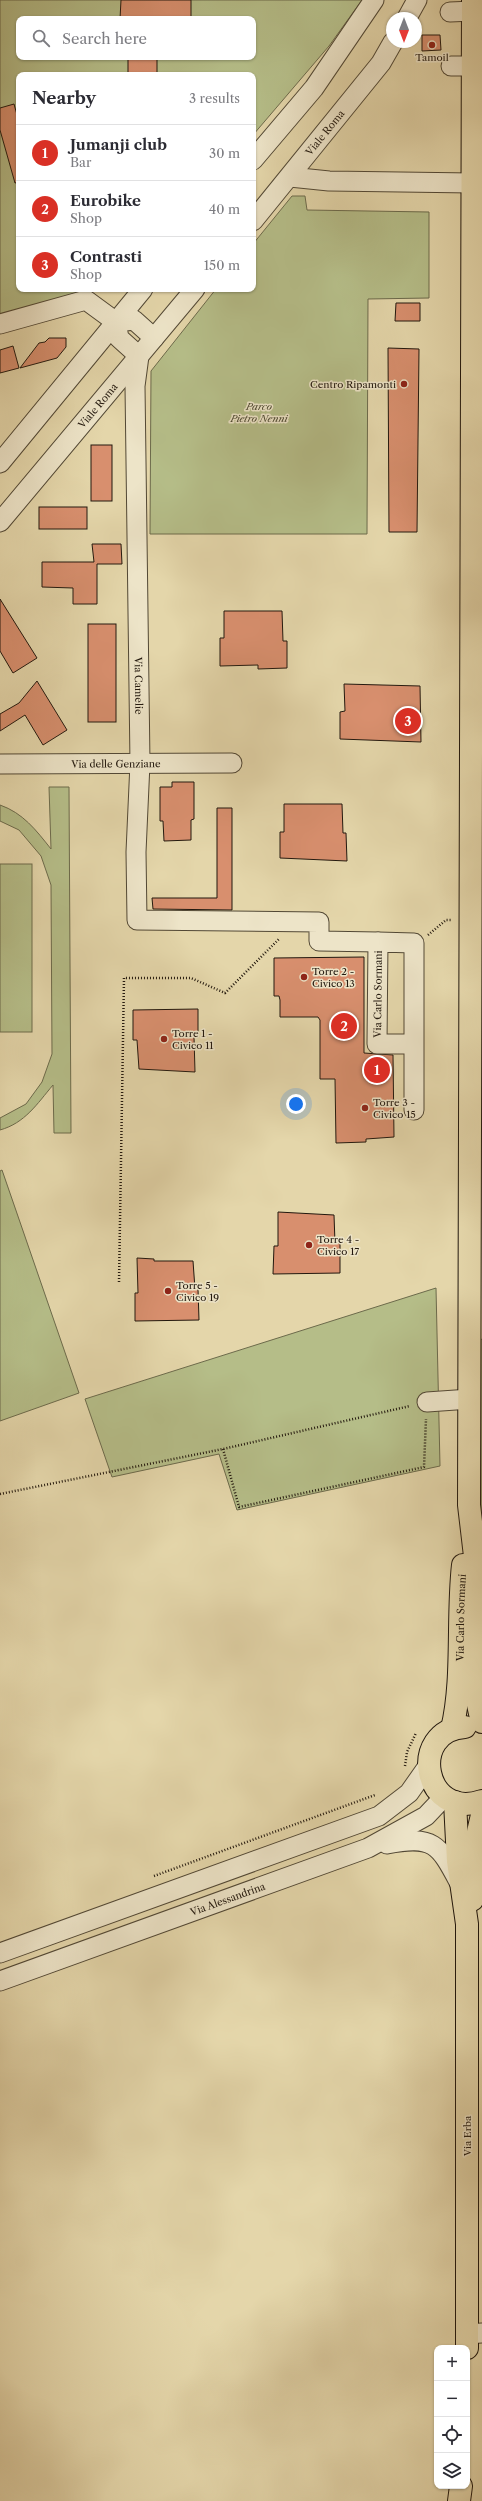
<!DOCTYPE html>
<meta charset="utf-8">
<style>
body{margin:0;font-family:"Libre Caslon Text",serif;background:#f2f2f3;color:#2b2b33}
.controls{position:absolute;right:12px;bottom:12px;display:grid;overflow:hidden;border-radius:8px;box-shadow:0 1px 3px #0004}
.controls button{width:36px;height:36px;display:grid;place-items:center;padding:0;border:0;border-bottom:1px solid #e1e1e2;background:#fff;color:#2b2b33;font:20px sans-serif}
.compass{position:absolute;left:386px;top:12px;width:36px;height:36px;border-radius:50%;background:#fff;box-shadow:0 1px 3px #0004;rotate:180deg}
.you{position:absolute;left:296px;top:1104px;width:14px;height:14px;margin:-10px;border:3px solid #fff;border-radius:50%;background:#1a73e8;box-shadow:0 0 0 6px #1a73e833}
.badge{display:grid;place-items:center;width:26px;height:26px;border-radius:50%;background:#d93025;color:#fff;font-size:13px;font-weight:700}
.pin{position:absolute;translate:-50% -50%;border:2px solid #fff;box-shadow:0 1px 4px #0006}
.list{margin:0;padding:0;list-style:none}
h2{display:flex;justify-content:space-between;align-items:center;height:52px;margin:0;padding:0 16px;font-size:17px}
h2 small{font-size:13px;font-weight:400;color:#7c7c81}
.list li{display:grid;grid-template-columns:26px 1fr auto;gap:12px;align-items:center;box-sizing:border-box;height:56px;padding:0 16px;border-top:1px solid #e1e1e2}
.list b{display:block;font-size:15px;white-space:nowrap}
.list p{margin:0;font-size:13px;white-space:nowrap;color:#7c7c81}
.list em{font-size:13px;font-style:normal;color:#7c7c81}
.icon{flex:none;width:22px;height:22px;fill:none;stroke:currentColor;stroke-width:2;stroke-linecap:round;stroke-linejoin:round}
.map{position:relative;flex:none;width:482px;height:2501px;overflow:hidden}
.search{position:absolute;background:#fff;box-shadow:0 1px 3px #0004;left:16px;top:16px;width:240px;height:44px;display:flex;align-items:center;gap:10px;box-sizing:border-box;padding:0 14px;border-radius:8px;color:#7c7c81;font-size:15px}
.panel{position:absolute;background:#fff;box-shadow:0 1px 3px #0004;left:16px;top:72px;width:240px;height:220px;border-radius:8px}
.map>svg:first-child{display:block}
.green{fill:#b5bd88;stroke:#6c6a4b;fill-rule:evenodd}
.building{fill:#d88f6e;stroke:#22180e}
.lines{fill:none;stroke-linecap:round;stroke-linejoin:round}
.minor-casing{stroke:#524835;stroke-width:21}
.major-casing{stroke:#22180e;stroke-width:24}
.path{stroke:#22180e;stroke-width:2.5;stroke-dasharray:1 2;stroke-linecap:butt}
.minor{stroke:#ede4c8;stroke-width:19}
.major{stroke:#e4d6aa;stroke-width:22}
.poi-dot{fill:#8f2418;stroke:#ede4c8;stroke-width:1.5}
.labels{text-anchor:middle;dominant-baseline:central;stroke-width:3;stroke-linejoin:round;paint-order:stroke}
.poi-label{font-size:10px;fill:#22180e;stroke:#ede4c8;text-anchor:start}
.street-label{font-size:10px;fill:#22180e;stroke:#ede4c8}
.park-label{font-size:10px;font-style:italic;fill:#4e4a33;stroke:#ede4c8}
</style>
<div class="map">
<svg width="482" height="2501" viewBox="0 0 482 2501">
<rect width="100%" height="100%" fill="#e4d6aa"/>
<filter id="stains"><feTurbulence type="fractalNoise" baseFrequency=".005" numOctaves="4"/><feColorMatrix values="0 0 0 0 .2 0 0 0 0 .09 0 0 0 0 .02 0 0 0 .5 -.17"/></filter>
<radialGradient id="worn" r=".72"><stop offset=".6" stop-color="#630" stop-opacity="0"/><stop offset="1" stop-color="#630" stop-opacity=".3"/></radialGradient>
<g class="green">
<path d="M0,0H362L329,46L253,135V75H19V289H98L0,314ZM19,19H253V57H19Z"/>
<path d="M292,196H305L307,210L429,212V298L368,299L367,534H150L151,371L216,289H253V244Z"/>
<path d="M49,787H69L71,1133H54L53,1085C37,1104 25,1123 0,1130V1118L26,1104L42,1082L52,1054L51,885L41,856L19,830L0,821V805C23,813 36,830 51,849Z"/>
<rect x="0" y="864" width="32" height="168"/>
<path d="M2,1170L79,1393L0,1421V1171Z"/>
<path d="M436,1288L440,1466L237,1510L219,1454L112,1477L85,1399Z"/>
<path d="M482,1339V1692L478,1685L480,1340Z"/>
</g>
<g class="building">
<path d="M121,0H191V19H120Z"/>
<path d="M422,35H440L441,50L422,51Z"/>
<rect x="128" y="57" width="29" height="18"/>
<path d="M14,104L19,122V182L15,183L0,130V108Z"/>
<path d="M396,303H420V321H395Z"/>
<path d="M49,338H66V347L57,358L20,368L39,343L45,342Z"/>
<path d="M13,346L19,368L0,373V350Z"/>
<path d="M388,348L419,349L417,532H389Z"/>
<rect x="91" y="445" width="21" height="56"/>
<rect x="39" y="507" width="48" height="22"/>
<path d="M92,544H121L122,564H97V604H73V588L42,587V562H94Z"/>
<path d="M0,599L37,658L13,673L0,651Z"/>
<path d="M224,611H282L283,641H287V668L258,669V665L220,666V638H224Z"/>
<rect x="88" y="624" width="28" height="98"/>
<path d="M37,681L67,730L43,745L25,715L0,731V714L19,703Z"/>
<path d="M344,684L420,686L421,742L340,739V712L345,711Z"/>
<path d="M172,782H194V819L191,820V840L164,841L163,821H160V787H172Z"/>
<path d="M284,804H342L343,833H346L347,861L280,858V832H284Z"/>
<path d="M217,808H232V910L153,909L152,898H217Z"/>
<path d="M364,957V1053L393,1055L394,1137L366,1139V1142L336,1143L335,1079H320V1020L318,1017H280V1000L279,996H274V958Z"/>
<path d="M198,1009V1037H194L195,1072L139,1069L137,1040H133V1010Z"/>
<path d="M278,1212L334,1215L335,1243H340V1273L273,1274L274,1246H278Z"/>
<path d="M137,1258L154,1259V1261H193L195,1289H198L199,1320L135,1321V1293H138Z"/>
</g>
<g class="lines">
<g class="minor-casing">
<g id="minor">
<path d="M450,12L473,11"/>
<path d="M407,18L417,0"/>
<path d="M451,66H473"/>
<path d="M253,160L314,88L374,0"/>
<path d="M290,177L329,181L472,183"/>
<path id="s1" d="M253,221L381,63L393,42"/>
<path d="M116,322L134,320L154,338"/>
<path d="M116,322L119,338L139,356"/>
<path d="M0,324L86,300L116,322"/>
<path id="s2" d="M139,356L135,386L140,763L136,852L137,920L319,922V941L378,942"/>
<path d="M0,463L143,289"/>
<path id="s3" d="M0,522L195,289"/>
<path id="s4" d="M0,764L232,763"/>
<path id="s5" d="M412,1044H377L378,942L414,943V1110"/>
<path d="M427,1402L470,1399"/>
<path d="M387,1844C433,1835 439,1844 459,1882"/>
<path d="M0,1953L379,1816L409,1793L428,1766"/>
<path id="s6" d="M0,1981L368,1848L426,1816L444,1797"/>
<path d="M467,2334L482,2333"/>
</g>
</g>
<g class="major-casing">
<g id="major">
<path d="M473,0L469,1505L475,1556L474,1687L482,1722"/>
<path d="M465,1727C408,1730 423,1821 482,1801"/>
<path id="s7" d="M452,1729C464,1680 457,1618 463,1565"/>
<path d="M455,1802L458,1861L467,1924V2348"/>
<path d="M472,1900L476,1841L482,1815"/>
<path d="M459,2501L461,2486"/>
</g>
</g>
<g class="path">
<path d="M428,935L446,920H452"/>
<path d="M119,1282L124,978H191L225,993L279,939"/>
<path d="M223,1449L239,1507L424,1467L426,1419"/>
<path d="M0,1494L223,1449L410,1406"/>
<path d="M405,1766L407,1752L416,1733"/>
<path d="M154,1876L375,1795"/>
</g>
<use href="#minor" class="minor"/>
<use href="#major" class="major"/>
</g>
<g class="poi-dot">
<circle cx="432" cy="45" r="4"/>
<circle cx="404" cy="384" r="4"/>
<circle cx="304" cy="977" r="4"/>
<circle cx="164" cy="1039" r="4"/>
<circle cx="365" cy="1108" r="4"/>
<circle cx="309" cy="1245" r="4"/>
<circle cx="168" cy="1291" r="4"/>
</g>
<g class="labels">
<g class="poi-label">
<text x="432" y="57" text-anchor="middle">Tamoil</text>
<text x="396" y="384" text-anchor="end">Centro Ripamonti</text>
<text x="312" y="971">Torre 2 -<tspan x="312" dy="12">Civico 13</tspan></text>
<text x="172" y="1033">Torre 1 -<tspan x="172" dy="12">Civico 11</tspan></text>
<text x="373" y="1102">Torre 3 -<tspan x="373" dy="12">Civico 15</tspan></text>
<text x="317" y="1239">Torre 4 -<tspan x="317" dy="12">Civico 17</tspan></text>
<text x="176" y="1285">Torre 5 -<tspan x="176" dy="12">Civico 19</tspan></text>
</g>
<g class="street-label">
<text stroke="none"><textPath href="#s1" startOffset="114">Viale Roma</textPath></text>
<text stroke="none"><textPath href="#s3" startOffset="152">Viale Roma</textPath></text>
<text stroke="none"><textPath href="#s2" startOffset="330">Via Camelie</textPath></text>
<text stroke="none"><textPath href="#s4" startOffset="116">Via delle Genziane</textPath></text>
<text stroke="none"><textPath href="#s5" startOffset="85">Via Carlo Sormani</textPath></text>
<text stroke="none"><textPath href="#s7" startOffset="112">Via Carlo Sormani</textPath></text>
<text stroke="none"><textPath href="#s6" startOffset="242">Via Alessandrina</textPath></text>
<text transform="translate(467 2136) rotate(-90)">Via Erba</text>
</g>
<g class="park-label">
<text x="259" y="406">Parco<tspan x="259" dy="12">Pietro Nenni</tspan></text>
</g>
</g>
<rect width="100%" height="100%" filter="url(#stains)"/>
<rect width="100%" height="100%" fill="url(#worn)"/>
</svg>
<div class="controls">
<button>+</button>
<button>−</button>
<button><svg class="icon" aria-label="locate" viewBox="0 0 24 24"><circle cx="12" cy="12" r="6"/><path d="M12 2v4M12 18v4M2 12h4M18 12h4"/></svg></button>
<button><svg class="icon" aria-label="layers" viewBox="0 0 24 24"><path d="M12 4l9 5-9 5-9-5zM3 14l9 5 9-5"/></svg></button>
</div>
<svg class="compass" viewBox="-18 -18 36 36"><path d="M0-13l5 13h-10z" fill="#e53935"/><path d="M0 13l5-13h-10z" fill="#7c7c81"/></svg>
<div class="you"></div>
<div class="pin badge" style="left:377px;top:1070px">1</div>
<div class="pin badge" style="left:344px;top:1026px">2</div>
<div class="pin badge" style="left:408px;top:721px">3</div>
<div class="search"><svg class="icon" aria-label="search" viewBox="0 0 24 24"><circle cx="10" cy="10" r="6"/><path d="M15 15l6 6"/></svg>Search here</div>
<section class="panel">
<h2>Nearby<small>3 results</small></h2>
<ul class="list">
<li><span class="badge">1</span><div><b>Jumanji club</b><p>Bar</p></div><em>30 m</em></li>
<li><span class="badge">2</span><div><b>Eurobike</b><p>Shop</p></div><em>40 m</em></li>
<li><span class="badge">3</span><div><b>Contrasti</b><p>Shop</p></div><em>150 m</em></li>
</ul>
</section>
</div>
